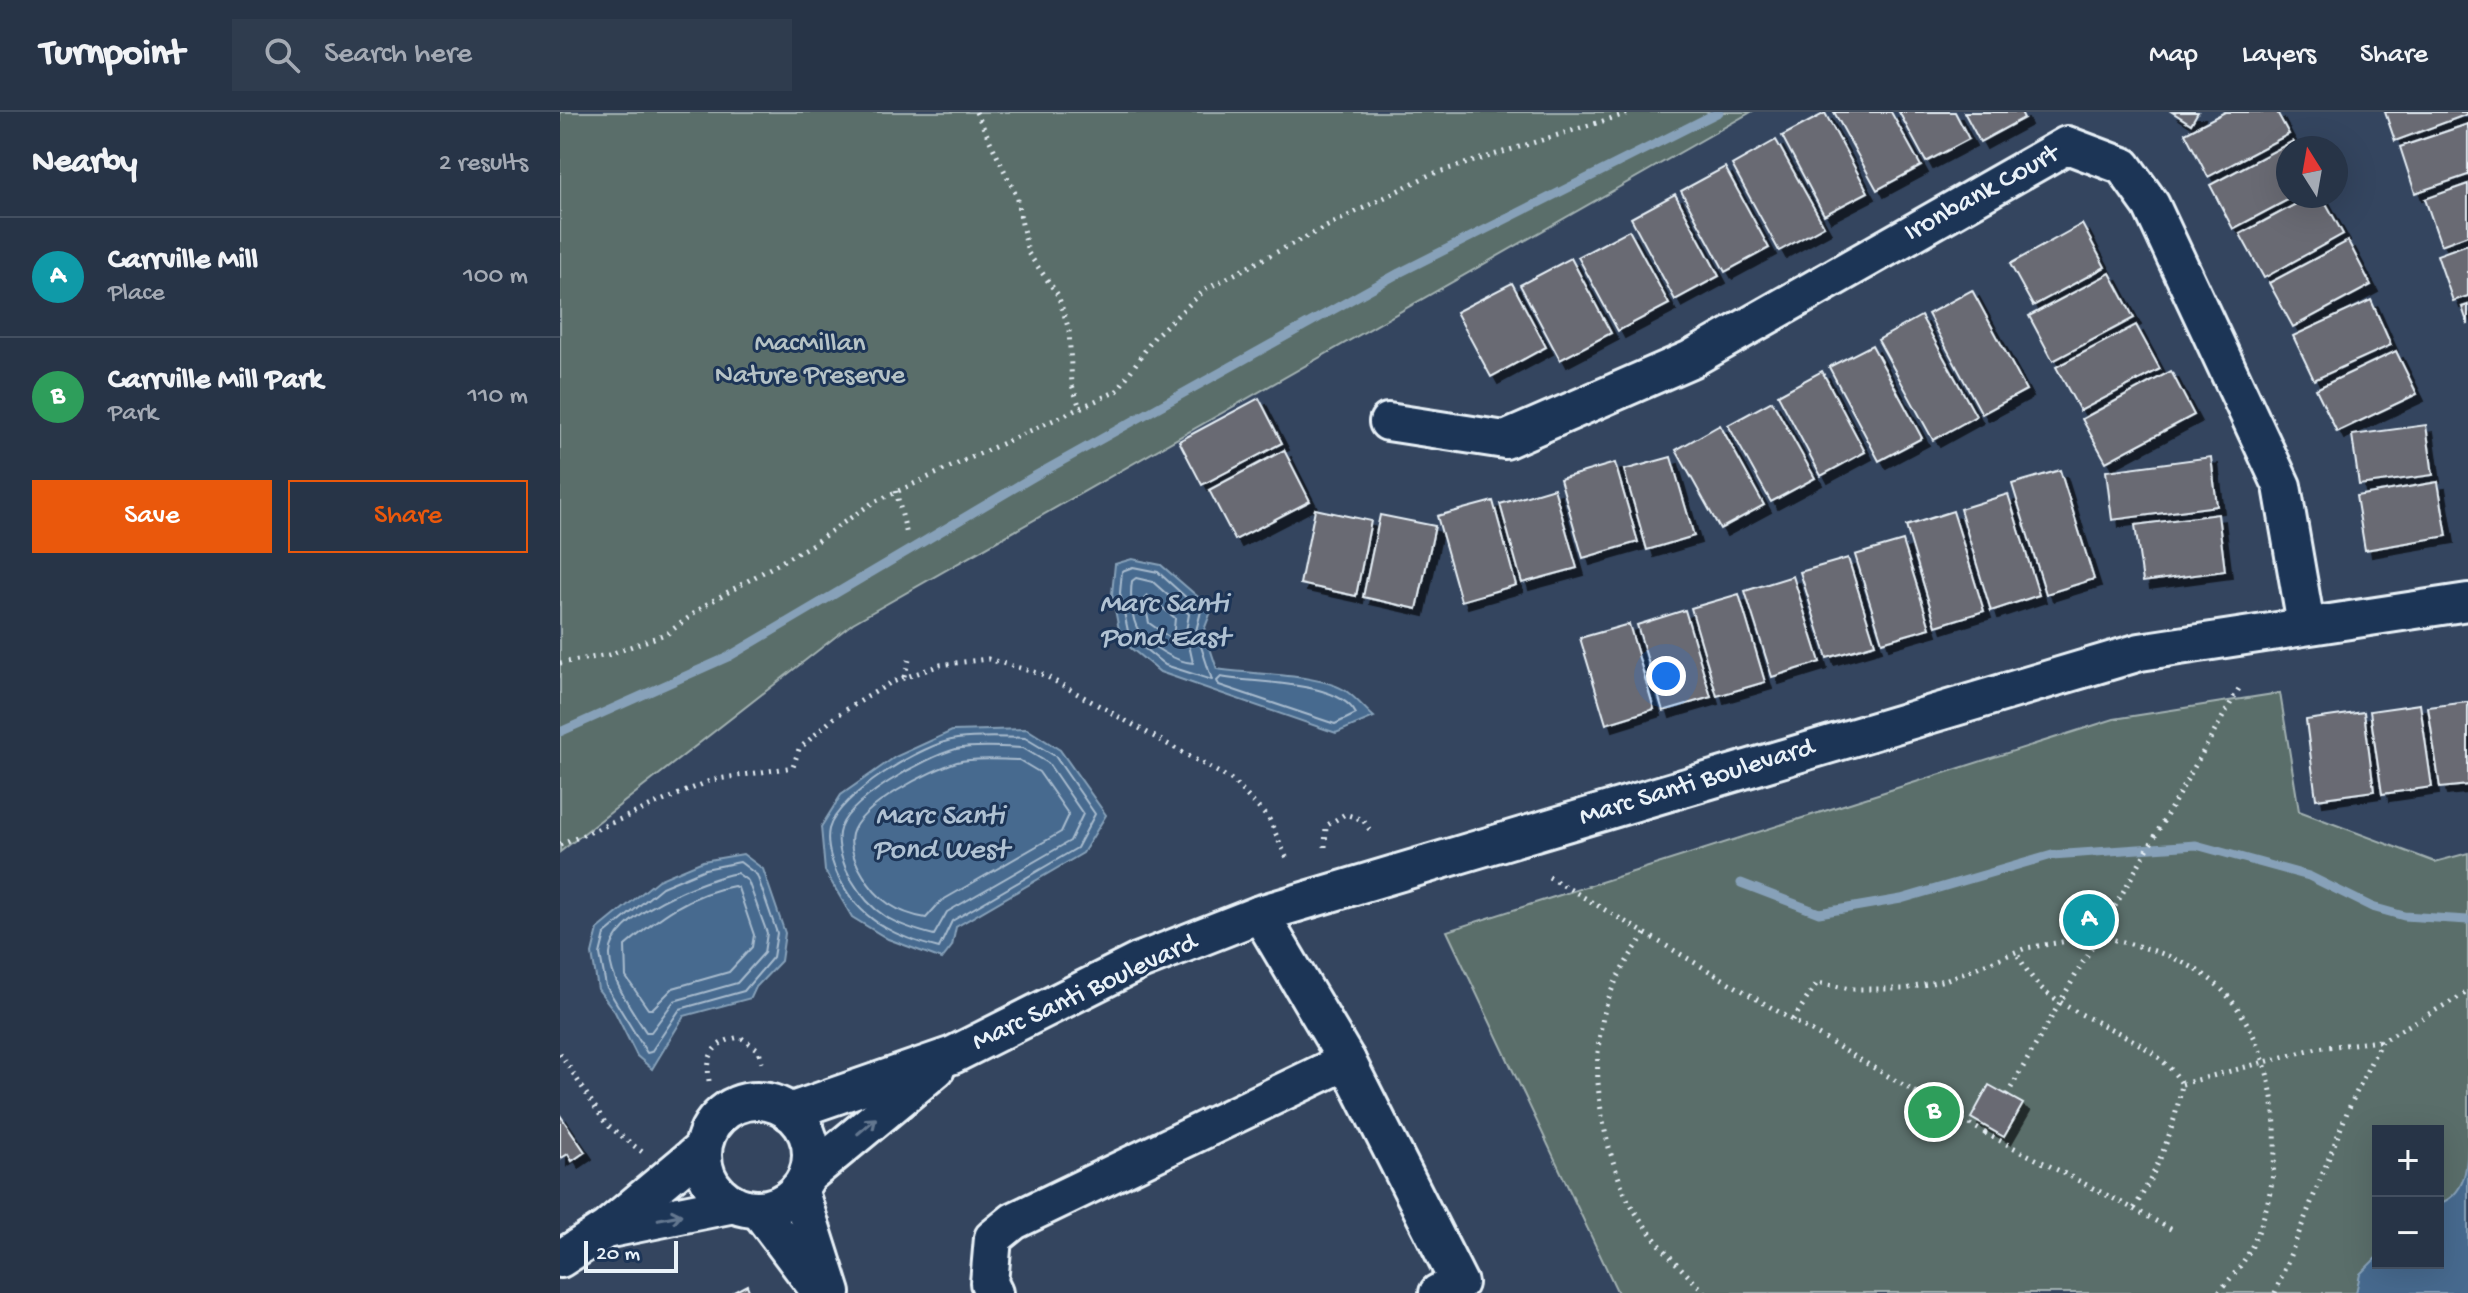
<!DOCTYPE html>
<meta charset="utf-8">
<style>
body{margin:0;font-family:"Gochi Hand",sans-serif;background:#2f3c4e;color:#f1f3f6}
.controls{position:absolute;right:24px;bottom:24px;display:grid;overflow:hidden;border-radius:0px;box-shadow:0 8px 32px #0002}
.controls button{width:72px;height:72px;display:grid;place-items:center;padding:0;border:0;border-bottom:2px solid #434f60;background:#273447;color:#f1f3f6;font:40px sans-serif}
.compass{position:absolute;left:1716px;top:24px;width:72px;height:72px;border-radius:50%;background:#273447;box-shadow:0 8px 32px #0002;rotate:349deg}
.scale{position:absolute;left:24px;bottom:20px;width:94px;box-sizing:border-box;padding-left:8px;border:4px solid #e8f1f8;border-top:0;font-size:22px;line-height:28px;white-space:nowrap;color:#e8f1f8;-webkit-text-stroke:6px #1d3557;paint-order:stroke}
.you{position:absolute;left:1106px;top:564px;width:28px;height:28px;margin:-20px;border:6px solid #fff;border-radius:50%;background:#1a73e8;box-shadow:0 0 0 12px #1a73e833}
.badge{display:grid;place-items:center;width:52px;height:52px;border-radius:50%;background:#ea580c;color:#fff;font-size:26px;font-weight:700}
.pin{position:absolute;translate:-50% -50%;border:4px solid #fff;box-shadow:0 2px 8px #0006}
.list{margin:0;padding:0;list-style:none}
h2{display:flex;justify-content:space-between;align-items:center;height:104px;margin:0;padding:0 32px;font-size:34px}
h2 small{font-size:26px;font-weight:400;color:#a4aab4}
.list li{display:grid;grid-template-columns:52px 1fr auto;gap:24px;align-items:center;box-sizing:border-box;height:120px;padding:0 32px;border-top:2px solid #434f60}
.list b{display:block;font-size:30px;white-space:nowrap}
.list p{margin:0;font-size:26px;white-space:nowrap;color:#a4aab4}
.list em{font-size:26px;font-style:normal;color:#a4aab4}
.actions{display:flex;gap:16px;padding:24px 32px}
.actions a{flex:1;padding:18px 0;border:2px solid #ea580c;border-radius:0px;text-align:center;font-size:28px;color:#ea580c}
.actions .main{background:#ea580c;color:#fff}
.icon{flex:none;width:44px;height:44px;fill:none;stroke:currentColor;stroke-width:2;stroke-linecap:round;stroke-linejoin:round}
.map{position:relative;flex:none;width:1908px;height:1181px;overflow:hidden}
header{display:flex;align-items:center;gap:48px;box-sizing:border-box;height:112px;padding:0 40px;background:#273447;border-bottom:2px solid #434f60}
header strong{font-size:38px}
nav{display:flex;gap:44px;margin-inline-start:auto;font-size:28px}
.search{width:560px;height:72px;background:#2f3c4e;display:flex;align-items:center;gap:20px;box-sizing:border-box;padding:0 28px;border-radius:0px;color:#a4aab4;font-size:30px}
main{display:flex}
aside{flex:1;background:#273447}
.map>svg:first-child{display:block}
.green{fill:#5a6e6a;stroke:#a1b0b1;stroke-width:2;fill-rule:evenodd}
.water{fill:#476b8f;stroke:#87a1b9;stroke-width:2}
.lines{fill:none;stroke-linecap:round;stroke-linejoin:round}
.shore{stroke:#a8bbce;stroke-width:2}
.stream{stroke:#87a1b9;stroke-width:9}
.building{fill:#696a73;stroke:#e8f1f8;stroke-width:2;filter:url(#shadow)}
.minor-casing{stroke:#e8f1f8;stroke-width:42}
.path{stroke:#e8f1f8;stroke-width:5;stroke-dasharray:2 6;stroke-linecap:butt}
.minor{stroke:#1d3557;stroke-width:36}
.oneway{stroke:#64778f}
.labels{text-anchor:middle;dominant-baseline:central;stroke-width:6;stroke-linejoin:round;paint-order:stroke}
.street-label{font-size:28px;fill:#e8f1f8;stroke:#1d3557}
.park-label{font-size:28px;fill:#b6c3c6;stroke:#1d3557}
.water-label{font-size:30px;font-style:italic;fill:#b0c2d3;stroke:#1d3557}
</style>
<header>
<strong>Turnpoint</strong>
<div class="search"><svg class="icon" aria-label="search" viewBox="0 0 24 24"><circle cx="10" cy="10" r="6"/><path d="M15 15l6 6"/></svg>Search here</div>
<nav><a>Map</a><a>Layers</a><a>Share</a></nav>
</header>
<main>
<aside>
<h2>Nearby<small>2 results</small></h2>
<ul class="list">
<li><span class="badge" style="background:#0f9aa8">A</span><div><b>Carrville Mill</b><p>Place</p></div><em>100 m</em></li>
<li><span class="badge" style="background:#2e9e5b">B</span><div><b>Carrville Mill Park</b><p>Park</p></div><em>110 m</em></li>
</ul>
<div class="actions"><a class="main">Save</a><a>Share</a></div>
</aside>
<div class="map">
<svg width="1908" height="1181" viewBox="0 0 1908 1181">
<defs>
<filter id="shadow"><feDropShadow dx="7" dy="7" stdDeviation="0" flood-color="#0009"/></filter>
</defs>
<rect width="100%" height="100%" fill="#34455f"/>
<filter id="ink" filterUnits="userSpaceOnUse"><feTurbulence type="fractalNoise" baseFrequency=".0125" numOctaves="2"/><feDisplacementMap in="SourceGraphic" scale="16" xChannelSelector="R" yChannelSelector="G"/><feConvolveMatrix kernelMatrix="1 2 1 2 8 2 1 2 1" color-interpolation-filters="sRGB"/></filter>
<g filter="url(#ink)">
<g class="green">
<path d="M0,0H1191L293,511L0,740Z"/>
<path d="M1720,581L1739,699L1875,750L1908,741V1181H1058L887,819L1554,607ZM1818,1019H1878V1151H1818Z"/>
</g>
<g class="water">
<path d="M572,447L601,453L652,497L644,518L657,557C692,563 758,561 786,579C796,586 805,597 814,605L776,621L600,560L561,528L552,482L555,452Z"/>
<path d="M467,617L500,638L546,703L523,741L396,815L392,834L382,847L328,827L292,805L265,759L261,715L281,683L335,645L392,619Z"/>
<path d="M183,742L203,757L225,821L221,849L196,875L191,886L124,904L92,957L77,944L55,900L38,877L32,842L38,817L98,768L143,749Z"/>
<path d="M1908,1030V1181H1796L1800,1162L1818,1144V1151H1878V1092C1906,1083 1907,1056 1908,1030Z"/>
</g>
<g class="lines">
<g class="shore">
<path d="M573,455L598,460L641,499L636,519L652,568L605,553L569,524L560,481L562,459Z"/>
<path d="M576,466L593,470L629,502L626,519L633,551C616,550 589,534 579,519C571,508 570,482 572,469Z"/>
<path d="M587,483L615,506L613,528L589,511L584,488Z"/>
<path d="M661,565C696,572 779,568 796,602L775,612L659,573L657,569Z"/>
<path d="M465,626L495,644L535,702L517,736L392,809L379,836C339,826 305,811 284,775C275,760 265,736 269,717C278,683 364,631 397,627C419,624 443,625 465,626Z"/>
<path d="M463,636L488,651L523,702L510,729L387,800L374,823C335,813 312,803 291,767C284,755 277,736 279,721C284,689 366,645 396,637C415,633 443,635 463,636Z"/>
<path d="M459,648L479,660L509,703L501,720L381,789L366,806C337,801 317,788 303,763C296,752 289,736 292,722C299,694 371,658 397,650C415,645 441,648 459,648Z"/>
<path d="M180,750L197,763L217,821L213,845L184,879L120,897L91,940L87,941L46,874L40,842L45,822L102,775L145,757Z"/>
<path d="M177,761L188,769L207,821L204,841L177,871L114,889L91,920H86C73,900 49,866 50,842C52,803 144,767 177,761Z"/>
<path d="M174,774L178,776L194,823L192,835L169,860L113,876L92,897H88L66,865L65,834C99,805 129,782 174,774Z"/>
</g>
<g class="stream">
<path d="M0,620L168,545L473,365L839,161L1159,0"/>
<path d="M1181,771L1259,801L1341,787L1492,743L1636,733L1749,764L1812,795L1844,804L1908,808"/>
</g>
</g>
<g class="building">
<path d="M1274,0H1331L1361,54L1317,78Z"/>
<path d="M1339,0H1395L1409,27L1366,50Z"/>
<path d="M1404,0H1461L1464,6L1420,30Z"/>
<path d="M1612,0H1638L1631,12Z"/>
<path d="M1665,0H1717L1729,22L1648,65L1625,21Z"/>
<path d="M1825,0H1908V2L1835,29Z"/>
<path d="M1265,1L1308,80L1264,103L1222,24Z"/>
<path d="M1908,12V63L1855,81L1840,35Z"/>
<path d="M1216,28L1264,114L1219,139L1172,53Z"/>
<path d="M1733,29L1737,36H1728V84H1735L1673,117L1650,73Z"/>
<path d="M1165,55L1209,136L1165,160L1121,79Z"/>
<path d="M1908,72V123L1881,133L1865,87Z"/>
<path d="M1115,82L1159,164L1115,188L1071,106Z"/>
<path d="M1751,84H1762L1783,122L1704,166L1680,122Z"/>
<path d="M1522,112L1545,155L1473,194L1450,152Z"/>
<path d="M1069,118L1109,192L1058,219L1018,145Z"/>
<path d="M1788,129L1811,173L1733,215L1709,171Z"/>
<path d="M1908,132V184L1893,189L1877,143Z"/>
<path d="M1011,146L1051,221L1000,248L960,173Z"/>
<path d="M1550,161L1574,206L1493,249L1469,204Z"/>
<path d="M952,171L986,235L931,265L896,200Z"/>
<path d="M1412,178L1466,278L1422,302L1368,202Z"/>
<path d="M1811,188L1831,233L1754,268L1733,224Z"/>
<path d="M1908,193V213L1902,195Z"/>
<path d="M1361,204L1416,304L1373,328L1318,228Z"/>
<path d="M1576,213L1600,257L1520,299L1496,255Z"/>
<path d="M1312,233L1362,326L1319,349L1269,255Z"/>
<path d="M1836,239L1857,282L1777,320L1756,277Z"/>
<path d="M1262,259L1305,340L1261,364L1218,283Z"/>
<path d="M1611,259L1634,303L1546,350L1522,307Z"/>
<path d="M699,286L722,331L642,373L619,329Z"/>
<path d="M1212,289L1255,366L1211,390L1168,313Z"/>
<path d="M1160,313L1204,393L1160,417L1116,338Z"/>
<path d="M1866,313L1873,363L1799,373L1792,323Z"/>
<path d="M724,338L750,389L675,428L649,378Z"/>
<path d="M1111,345L1134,424L1087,438L1064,358Z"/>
<path d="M1651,345L1657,394L1552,408L1546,359Z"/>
<path d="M1055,351L1078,430L1023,446L1000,367Z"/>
<path d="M1500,358L1534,467L1486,482L1452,372Z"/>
<path d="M1878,370L1887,424L1805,438L1796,384Z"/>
<path d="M994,376L1017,456L962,471L940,392Z"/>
<path d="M1448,382L1479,483L1431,499L1400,397Z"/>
<path d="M933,389L956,473L901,489L877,404Z"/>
<path d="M755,397L811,409L796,484L740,472Z"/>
<path d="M1393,399L1424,499L1376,514L1346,414Z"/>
<path d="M1658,402L1665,459L1583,470L1575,413Z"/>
<path d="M820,403L875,414L857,497L803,485Z"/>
<path d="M1343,429L1370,516L1322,530L1295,443Z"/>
<path d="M1288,446L1315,532L1267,546L1240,460Z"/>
<path d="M1233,464L1260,550L1212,565L1185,479Z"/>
<path d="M1179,482L1205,570L1157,584L1131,496Z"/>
<path d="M1125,498L1151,585L1103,599L1077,513Z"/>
<path d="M1069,512L1094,597L1046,612L1020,526Z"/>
<path d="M1908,590V673L1880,676L1868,595Z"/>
<path d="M1860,592L1872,675L1822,682L1810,599Z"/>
<path d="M1804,600L1814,679L1756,687L1746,608Z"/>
<path d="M1429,973L1463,992L1444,1025L1411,1006Z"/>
<path d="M0,1003L25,1040L12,1049L8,1042L0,1047Z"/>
<path d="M187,1173L190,1181H172Z"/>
</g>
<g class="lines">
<g class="minor-casing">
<g id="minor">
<path d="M828,310L945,328L1131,247L1507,33L1563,54L1591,93L1722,374L1746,513"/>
<path d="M787,949L899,1171L878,1181"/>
<circle cx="197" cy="1043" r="54"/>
<path d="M229,1000L393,943L580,849L700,802L1580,540L1908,490"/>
<path d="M247,1064L376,957"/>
<path d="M239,1077L272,1181"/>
<path d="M198,1097L261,1181"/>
<path d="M50,1117L174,1092"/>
<path d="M0,1147L45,1118L143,1036"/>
<path d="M434,1181L429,1171L433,1126L454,1109L787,949L700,802"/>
</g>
</g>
<g class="path">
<path d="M416,0L456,83L468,141L498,183L509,218L512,273L520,296"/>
<path d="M336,379L347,423"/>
<path d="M0,551L48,543L108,521L147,492L251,433L312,391L557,279L595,224L646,177L732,132L869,63L1072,0"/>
<path d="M344,565L349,548"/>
<path d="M0,733L152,668L233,655L239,637L276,604L330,571L380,553L428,547L484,563L672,668L709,707L727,747"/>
<path d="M765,735L766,714L785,702L803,708L812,721"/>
<path d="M989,765L1425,1021L1427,1015"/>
<path d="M1085,822C1070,843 1055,866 1047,891C1028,950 1040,1020 1063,1077C1075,1109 1120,1157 1146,1181"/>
<path d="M1233,908L1257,871L1291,877H1345L1385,868L1466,836L1538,824L1681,573"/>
<path d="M0,941L46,1012L86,1043"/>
<path d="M149,969C146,942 153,930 180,925L199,938L203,955"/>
<path d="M1622,972L1757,936L1820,929"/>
<path d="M1447,983L1538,824C1580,834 1622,843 1656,872C1725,935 1731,1063 1688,1142C1680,1156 1669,1168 1658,1181"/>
<path d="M1425,1021L1574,1097C1598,1056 1614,1019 1622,972C1593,925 1532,915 1490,883C1475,873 1465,856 1456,840"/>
<path d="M1574,1097L1616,1120"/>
<path d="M1715,1181L1788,998L1821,929L1908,880"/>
</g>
<use href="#minor" class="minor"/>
</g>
<defs><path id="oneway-shaft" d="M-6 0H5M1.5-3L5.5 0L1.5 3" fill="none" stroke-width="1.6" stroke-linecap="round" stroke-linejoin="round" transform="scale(2)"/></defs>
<g class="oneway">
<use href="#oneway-shaft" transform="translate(307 1014) rotate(-40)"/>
<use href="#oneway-shaft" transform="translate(110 1105) rotate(-11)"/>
</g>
</g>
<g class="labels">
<g class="street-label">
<text transform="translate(1422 82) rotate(-29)">Ironbank Court</text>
<text transform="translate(1137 671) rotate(-17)">Marc Santi Boulevard</text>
<text transform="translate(525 881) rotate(-25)">Marc Santi Boulevard</text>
</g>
<g class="park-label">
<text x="250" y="232">MacMillan<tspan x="250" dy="32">Nature Preserve</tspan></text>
</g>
<g class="water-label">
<text x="604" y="493">Marc Santi<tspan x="604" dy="34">Pond East</tspan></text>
<text x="380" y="705">Marc Santi<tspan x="380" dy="34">Pond West</tspan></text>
</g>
</g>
</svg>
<div class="controls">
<button>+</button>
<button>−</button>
</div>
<svg class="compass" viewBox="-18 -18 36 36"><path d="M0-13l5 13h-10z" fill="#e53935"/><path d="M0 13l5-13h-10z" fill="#a4aab4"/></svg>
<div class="scale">20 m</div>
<div class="you"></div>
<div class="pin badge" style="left:1529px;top:808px;background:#0f9aa8">A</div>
<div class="pin badge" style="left:1374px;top:1000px;background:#2e9e5b">B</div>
</div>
</main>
